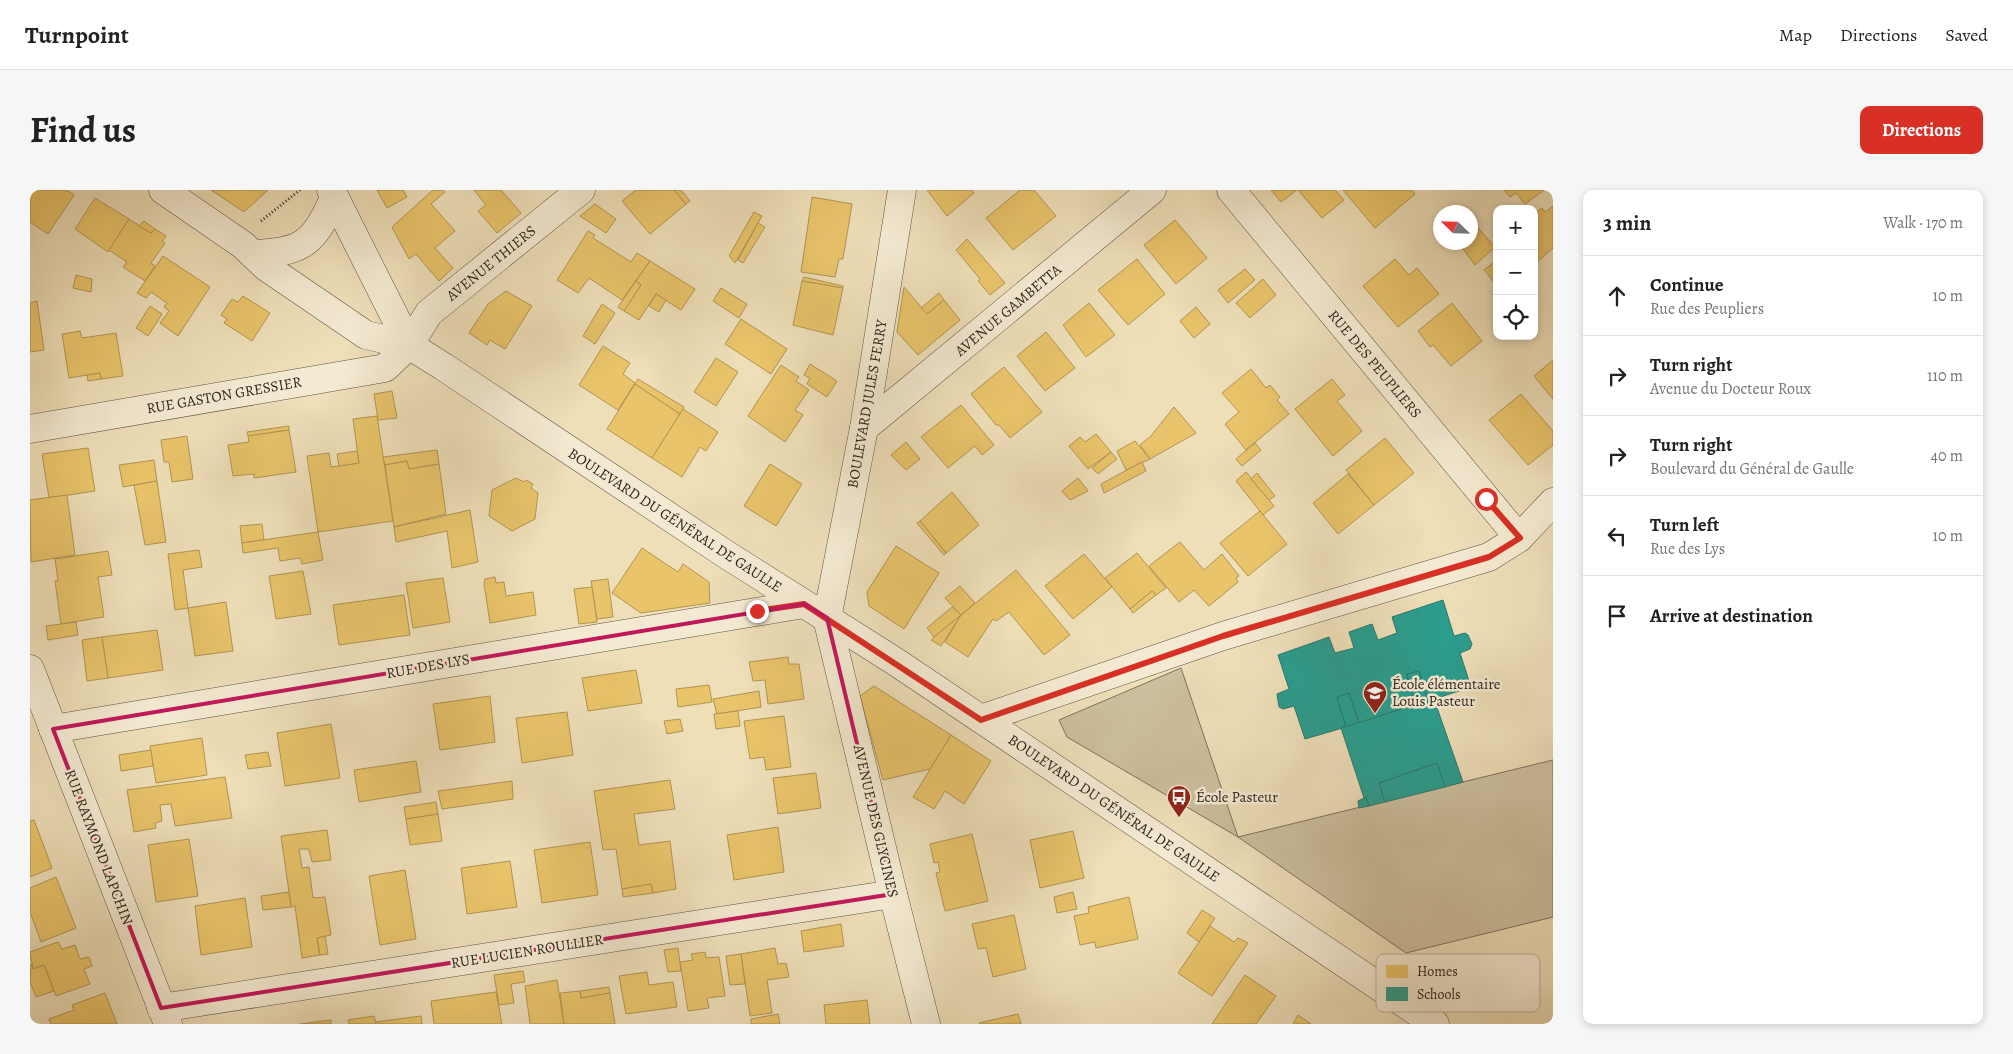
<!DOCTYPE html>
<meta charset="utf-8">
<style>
body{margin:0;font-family:Alegreya,serif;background:#f6f6f6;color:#222}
.controls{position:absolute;right:15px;top:15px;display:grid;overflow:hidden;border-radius:10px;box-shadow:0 2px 8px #0003}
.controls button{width:45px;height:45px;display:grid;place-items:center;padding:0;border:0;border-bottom:1px solid #e0e0e0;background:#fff;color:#222;font:25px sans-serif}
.compass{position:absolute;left:1403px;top:15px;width:45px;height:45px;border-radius:50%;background:#fff;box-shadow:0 2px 8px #0003;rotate:293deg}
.stop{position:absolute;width:15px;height:15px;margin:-11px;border:4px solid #d93025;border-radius:50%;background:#fff}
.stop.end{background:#d93025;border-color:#fff;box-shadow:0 1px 5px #0008}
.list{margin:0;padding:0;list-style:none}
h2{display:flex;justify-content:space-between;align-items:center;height:65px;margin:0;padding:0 20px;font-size:21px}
h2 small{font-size:16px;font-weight:400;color:#767676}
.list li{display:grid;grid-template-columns:32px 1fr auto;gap:15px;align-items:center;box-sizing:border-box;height:80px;padding:0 20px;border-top:1px solid #e0e0e0}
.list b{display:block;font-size:19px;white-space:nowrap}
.list p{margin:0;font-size:16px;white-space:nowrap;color:#767676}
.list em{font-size:16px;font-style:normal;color:#767676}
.icon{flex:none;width:28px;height:28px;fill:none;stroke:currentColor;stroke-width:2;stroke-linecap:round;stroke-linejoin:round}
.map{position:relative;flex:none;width:1523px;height:834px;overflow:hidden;border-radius:10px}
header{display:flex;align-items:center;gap:30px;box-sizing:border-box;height:70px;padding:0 25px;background:#fff;border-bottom:1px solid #e0e0e0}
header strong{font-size:24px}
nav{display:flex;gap:28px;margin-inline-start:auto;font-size:18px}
.intro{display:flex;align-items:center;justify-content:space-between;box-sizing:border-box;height:120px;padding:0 30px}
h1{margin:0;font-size:35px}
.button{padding:12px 22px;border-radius:10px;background:#d93025;color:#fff;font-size:18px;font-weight:700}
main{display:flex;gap:30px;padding:0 30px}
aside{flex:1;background:#fff;border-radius:10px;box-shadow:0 2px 8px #0003}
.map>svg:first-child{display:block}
.green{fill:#cdbf9e;stroke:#7d715d}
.homes{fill:#e9c46a;stroke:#b19453}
.schools{fill:#2a9d8f;stroke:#2b786c}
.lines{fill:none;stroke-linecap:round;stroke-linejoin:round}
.minor-casing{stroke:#5d5243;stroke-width:29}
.tertiary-casing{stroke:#5d5243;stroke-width:29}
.path{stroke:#2d231c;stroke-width:3;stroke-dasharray:1 2.5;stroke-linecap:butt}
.minor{stroke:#f4ead2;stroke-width:28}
.tertiary{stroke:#f4ead2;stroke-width:28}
.route{stroke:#d93025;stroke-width:6}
.marked{fill:none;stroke:#c2185b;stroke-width:4;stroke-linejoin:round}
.labels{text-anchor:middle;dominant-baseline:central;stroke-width:5;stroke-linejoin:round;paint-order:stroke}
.street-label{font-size:15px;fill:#2d231c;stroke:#f4ead2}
.poi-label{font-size:15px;fill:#2d231c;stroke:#f4ead2;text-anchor:start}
.key{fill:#f4ead2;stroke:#b8ae9b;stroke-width:1}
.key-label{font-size:14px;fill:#2d231c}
</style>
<header>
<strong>Turnpoint</strong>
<nav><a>Map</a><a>Directions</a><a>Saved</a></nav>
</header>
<div class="intro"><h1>Find us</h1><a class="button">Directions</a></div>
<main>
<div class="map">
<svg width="1523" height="834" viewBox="0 0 1523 834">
<rect width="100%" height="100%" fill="#eedfb9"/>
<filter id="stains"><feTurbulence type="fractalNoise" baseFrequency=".004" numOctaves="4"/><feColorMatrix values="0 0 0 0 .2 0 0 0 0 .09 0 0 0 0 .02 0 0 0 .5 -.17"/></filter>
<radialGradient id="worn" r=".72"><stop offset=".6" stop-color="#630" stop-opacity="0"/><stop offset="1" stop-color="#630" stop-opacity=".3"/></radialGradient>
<path class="green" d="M1151,478L1208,647L1523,570V727L1376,763L1208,647L1037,547L1029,530Z"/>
<g class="homes">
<path d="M0,0H36L44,5L18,44L0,32Z"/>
<path d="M181,0H238L214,22Z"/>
<path d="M347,0H373L377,7L357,18Z"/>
<path d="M403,0H413L415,2L401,14L425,41L405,58L423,78L409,91L386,64L379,69L362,37Z"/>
<path d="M444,0H471L491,23L467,43L448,21L456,15Z"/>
<path d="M606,0H644L656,14L620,44L592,11Z"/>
<path d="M644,0H651L660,11L656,14Z"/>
<path d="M897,0H942L944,3L917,26Z"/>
<path d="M990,0H1004L1026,26L983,60L956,28Z"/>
<path d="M1241,0H1267L1251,12Z"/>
<path d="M1268,0H1305L1314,10L1292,28Z"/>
<path d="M1313,0H1382L1385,4L1345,38Z"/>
<path d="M1474,0H1514L1495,14L1486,3L1480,7Z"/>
<path d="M782,7L822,14L813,69H809L805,87L771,82Z"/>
<path d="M65,8L99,29L78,62L45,39Z"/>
<path d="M565,14L586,29L576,43L550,26Z"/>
<path d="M1523,16V58L1507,72L1504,68V24L1512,18L1515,22Z"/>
<path d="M724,22L732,26L705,73L699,66Z"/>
<path d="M99,29L121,43L125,39L136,46L132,51L135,53L121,73L125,76L115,91L93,77L97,72L79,60Z"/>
<path d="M1145,30L1177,68L1146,94L1114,55Z"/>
<path d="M1441,30L1465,57L1445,75L1428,52H1440Z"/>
<path d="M114,31L125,39L121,43L109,36Z"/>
<path d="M728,33L735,37L713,73L708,70Z"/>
<path d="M558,41L565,45L563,48L601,72L607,63L620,71L592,110L559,88L548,103L527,90Z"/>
<path d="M937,49L975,93L960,105L948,91L950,89L926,60Z"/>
<path d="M133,66L180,97L148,146L130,133L139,121L134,117L137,113L121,102L116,108L107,103Z"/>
<path d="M1107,69L1135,104L1098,135L1068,100Z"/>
<path d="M1365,69L1379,85L1387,78L1409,104L1368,137L1333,96Z"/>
<path d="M1467,70V96L1454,80Z"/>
<path d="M620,71L665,99L651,120L626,104L609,130L594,121L611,95L606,91Z"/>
<path d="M1215,79L1225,90L1198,113L1188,100Z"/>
<path d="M46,85L62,89L61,102L43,98Z"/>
<path d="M774,87L813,96V98L772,91Z"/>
<path d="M1233,89L1246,105L1220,128L1206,113Z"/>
<path d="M606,91L611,95L594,121L588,117Z"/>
<path d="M772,91L813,98L803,145L763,135Z"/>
<path d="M874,97L897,124L914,110L930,130L888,165L867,142Z"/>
<path d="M691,98L717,114L709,128L683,111Z"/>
<path d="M476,101L502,116L475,159L460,150L457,155L439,143L458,114Z"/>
<path d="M909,103L914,110L897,124L891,118Z"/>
<path d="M626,104L636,110L629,122L619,116Z"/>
<path d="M213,106L240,123L222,151L194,133L197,129L191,125L202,109L208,112Z"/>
<path d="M7,111L14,160L0,162V113Z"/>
<path d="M1059,113L1085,145L1056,167L1033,135Z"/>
<path d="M1422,113L1452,151L1421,176L1403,155L1400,157L1388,141Z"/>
<path d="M572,114L585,123L565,154L553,146Z"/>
<path d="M120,116L132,124L118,146L106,138Z"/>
<path d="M1166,117L1180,134L1164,148L1150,131Z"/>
<path d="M711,129L757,159L741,184L695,154Z"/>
<path d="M50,141L52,148L86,143L93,186L71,189L70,183L39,188L32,144Z"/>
<path d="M1016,142L1045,178L1015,201L987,166Z"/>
<path d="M573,156L600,173L593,184L605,193L588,220L549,195Z"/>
<path d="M686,168L708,182L686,216L664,202Z"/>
<path d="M1523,170V209L1504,186Z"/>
<path d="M780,174L807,191L797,207L777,194L780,188L774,185Z"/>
<path d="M751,175L769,187L766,191L779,200L765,220L773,225L755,252L718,226Z"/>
<path d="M974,177L1012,222L980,248L969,235H966L941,204Z"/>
<path d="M1221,179L1236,198L1240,195L1250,207L1247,210L1259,224L1216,260L1195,234L1209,222L1192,203Z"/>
<path d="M70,183L71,189L58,191L57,185Z"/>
<path d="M608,189L654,217L650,224L605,194Z"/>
<path d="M1302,189L1315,205L1307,211L1332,241L1303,266L1265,219Z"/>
<path d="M605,194L650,224L622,268L577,239Z"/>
<path d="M362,201L367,228L348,230L344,204Z"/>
<path d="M1491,204L1523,241V255L1498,275L1459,230Z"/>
<path d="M931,215L964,255L952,265L945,256L918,278L891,247Z"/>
<path d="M1144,217L1166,243L1120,269L1110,255L1121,246Z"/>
<path d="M653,219L688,242L676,261L670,257L652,287L622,268Z"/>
<path d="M347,226L363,331L288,342L277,266L299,263L301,277L329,273L323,229Z"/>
<path d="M259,236V240L218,246L217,242Z"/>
<path d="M259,240L266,282L224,288V284L203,286L198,255L219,252L218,246Z"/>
<path d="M1066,244L1081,262L1058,279L1039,256L1050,247L1055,252Z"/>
<path d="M157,246L163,289L142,292L139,272H134L131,250Z"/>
<path d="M1355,248L1384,283L1344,315L1316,280Z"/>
<path d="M1105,251L1120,269L1096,280L1087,261Z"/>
<path d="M876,252L890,269L876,280L861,265Z"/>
<path d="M1225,253L1231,260L1212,276L1206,269Z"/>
<path d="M58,258L65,301L19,308L12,264Z"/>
<path d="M407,260L409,274L379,279L377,271L355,275L353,267Z"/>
<path d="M327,261L329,273L309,276L307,264Z"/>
<path d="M1081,262L1087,269L1068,284L1062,278Z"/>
<path d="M124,270L127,291L93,297L89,275Z"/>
<path d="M377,271L379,279L409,274L416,324L364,337L355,275Z"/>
<path d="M1112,272L1116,281L1074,303L1071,294Z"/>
<path d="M740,274L772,294L746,336L714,316Z"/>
<path d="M1216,282L1244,316L1233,325L1206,291Z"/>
<path d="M1227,283L1245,306L1239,310L1221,289Z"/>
<path d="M1318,284L1344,315L1308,344L1283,313Z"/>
<path d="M486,288L494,292L496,290L503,294L501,298L508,303L505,329L482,341L459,326L462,300Z"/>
<path d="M1048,288L1058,301L1040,310L1032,301Z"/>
<path d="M127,291L136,352L115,355L104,295Z"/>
<path d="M922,302L949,335L916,363L890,331Z"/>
<path d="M37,305L45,365L1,372L0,310Z"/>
<path d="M440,320L448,372L422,378L417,341L366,352L364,337Z"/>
<path d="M1230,321L1257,354L1218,386L1190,353Z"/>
<path d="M890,331L916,363L914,365L887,333Z"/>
<path d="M232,334L234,350L212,353L210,336Z"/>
<path d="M288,342L293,370L272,374L270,368L250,371L248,358L213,363L212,353Z"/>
<path d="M1150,352L1174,380L1192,364L1209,386L1206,388L1208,392L1179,416L1164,400L1149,412L1119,376Z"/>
<path d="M866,356L909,383L874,439L839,416L837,402Z"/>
<path d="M612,358L648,382L653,374L679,392L680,413L611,423L582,403Z"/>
<path d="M169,360L172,377L153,380L158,418L145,420L138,364Z"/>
<path d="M78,361L82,385L68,387L74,427L31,434L25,391H28L25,369Z"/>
<path d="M1107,363L1136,398L1126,405L1122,401L1100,419L1075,388Z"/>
<path d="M1054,364L1082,397L1043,429L1015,396Z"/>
<path d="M986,380L1040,445L1014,465L979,422L966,431L963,429L938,467L915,452L931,425Z"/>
<path d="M273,381L281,424L246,429L239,386Z"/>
<path d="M465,387L466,393L474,392L476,406L503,402L506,425L460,433L454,394L455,389Z"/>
<path d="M413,388L420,432L383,438L376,393Z"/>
<path d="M578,389L583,427L567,429L561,391Z"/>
<path d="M930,396L945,413L931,425L915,408Z"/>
<path d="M562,397L567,432L549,434L544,399Z"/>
<path d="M1122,401L1126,405L1103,423L1100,419Z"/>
<path d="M374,405L380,445L309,455L303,415Z"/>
<path d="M196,412L203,461L165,466L158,418Z"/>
<path d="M922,417L931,425L904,447L897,438Z"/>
<path d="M931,425L911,456L901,450L904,447Z"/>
<path d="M46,432L48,445L18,450L16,436Z"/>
<path d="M127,440L133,480L78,488L72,447Z"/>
<path d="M72,447L78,488L57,491L52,450Z"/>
<path d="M758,467L759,474H769L774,509L738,514L735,490L723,491L719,472Z"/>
<path d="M606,480L612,513L558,521L552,488Z"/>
<path d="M679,495L682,512L648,517L646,499Z"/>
<path d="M844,496L921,545L900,579L853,590L830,506Z"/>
<path d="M729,501L731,517L687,524L683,509Z"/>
<path d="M460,506L465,552L410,560L403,514Z"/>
<path d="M708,521L710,536L686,539L684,524Z"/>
<path d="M537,522L543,565L492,573L486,528Z"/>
<path d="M754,526L761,577L736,580L734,567L720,569L714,531Z"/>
<path d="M650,529L653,541L637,544L634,531Z"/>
<path d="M301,534L310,588L255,596L247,543Z"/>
<path d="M921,545L961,571L934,614L915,601L904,619L883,607Z"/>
<path d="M172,548L177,585L126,593L120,556Z"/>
<path d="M121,560L123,576L91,581L89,565Z"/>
<path d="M238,562L241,576L218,579L215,565Z"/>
<path d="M386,571L391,602L329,612L324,580Z"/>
<path d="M786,583L791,618L748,624L743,588Z"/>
<path d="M195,587L202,628L145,636L141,614L130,615L132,631L125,633L126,638L104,642L97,600Z"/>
<path d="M640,590L645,619L604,624L609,655L640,651L646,699L623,703L621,694L592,699L586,659L573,660L564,601Z"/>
<path d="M482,591L483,609L412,619L408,601Z"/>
<path d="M406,612L408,624L376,629L374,617Z"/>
<path d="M408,624L412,651L380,655L376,629Z"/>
<path d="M4,630L22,678L0,687V631Z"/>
<path d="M748,637L754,682L704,690L697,645Z"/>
<path d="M297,640L301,670L282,672L279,659H269L272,678L279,677L283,708L295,707L301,745L287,748L290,765L272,768L265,716L261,717L259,702L251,646Z"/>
<path d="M1043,641L1054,688L1010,698L1000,650Z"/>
<path d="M942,644L958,711L915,721L906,683L910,682L908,672L904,673L900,654Z"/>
<path d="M159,649L168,706L126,712L118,655Z"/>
<path d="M560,652L568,705L512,713L504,660Z"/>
<path d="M480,671L487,717L437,724L431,678Z"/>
<path d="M375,680L386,749L350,755L339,686Z"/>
<path d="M26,687L46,738L11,752L0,722V698Z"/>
<path d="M621,694L623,703L593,707L592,699Z"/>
<path d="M259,702L261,717L233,720L231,706Z"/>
<path d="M1043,702L1047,719L1027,723L1024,707Z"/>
<path d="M1099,707L1108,749L1066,758L1065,752L1050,755L1044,726L1059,723L1058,717Z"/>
<path d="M215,708L222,757L171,765L165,716Z"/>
<path d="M1172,720L1185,728L1169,752L1157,743Z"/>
<path d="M984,725L996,779L963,787L956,758L948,759L942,734Z"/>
<path d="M811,734L814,756L774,762L771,741Z"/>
<path d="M1180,736L1204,752L1208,748L1218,753L1182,806L1148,783Z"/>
<path d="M295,746L298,764L290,765L287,748Z"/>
<path d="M28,752L32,759L45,755L50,769L59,767L62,776L54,779L60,794L26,806L14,775L3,779L0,762Z"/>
<path d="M648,758L651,781L638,782L634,760Z"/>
<path d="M745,758L748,774L756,773L759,787L737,790L742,823L720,826L711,764Z"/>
<path d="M675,762L676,768L689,767L695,806L677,808L679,818L658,821L650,772L663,770L661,764Z"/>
<path d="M711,764L715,794L700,795L696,766Z"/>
<path d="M1,774L3,779L14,775L24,801L6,807L0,792Z"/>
<path d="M493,781L495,792L481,794L484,813L469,815L464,785Z"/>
<path d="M617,782L619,795L643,792L647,817L596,824L589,786Z"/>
<path d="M1215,785L1246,806L1226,834H1182Z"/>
<path d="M527,790L534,834H500L495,796Z"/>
<path d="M579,797L580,803L551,808L550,801Z"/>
<path d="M550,801L551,808L580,803L585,834H534L530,803Z"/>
<path d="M466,802L472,834H404L401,811Z"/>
<path d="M75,803L87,834H21L19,829L44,820L42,815Z"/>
<path d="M837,810L840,834H796L794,815Z"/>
<path d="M748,824L750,834H721V829Z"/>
<path d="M988,824L991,834H950L949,833Z"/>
<path d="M1268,825L1281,834H1263Z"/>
<path d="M344,826L346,834H319L318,830Z"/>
<path d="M391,826L392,834H346V832Z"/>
<path d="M301,830V834H270Z"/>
</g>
<g class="schools">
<path d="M1413,410L1424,446L1435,443L1438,445L1442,454L1440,459L1430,463L1441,497L1398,511L1389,481L1377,484L1385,514L1329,533L1319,503L1307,507L1316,537L1275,549L1264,516L1253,519L1249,517L1247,504L1259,499L1248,465L1299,447L1305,463L1324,458L1319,442L1342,434L1348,450L1367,443L1362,427Z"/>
<path d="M1389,481L1398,511L1385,514L1377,484Z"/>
<path d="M1319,503L1329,533L1316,537L1307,507Z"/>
<path d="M1404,509L1433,592L1415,597L1407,573L1349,593L1355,612L1339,616L1336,607L1334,608L1311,538Z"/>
<path d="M1407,573L1415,597L1355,612L1349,593Z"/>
<path d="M1336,607L1339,616L1329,618L1328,611Z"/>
</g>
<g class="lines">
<g class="minor-casing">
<g id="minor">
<path d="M872,0L834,238L797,428L863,704L896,834"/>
<path d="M1201,0L1489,348"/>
<path d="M224,64C273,62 284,53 304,8"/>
<path d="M834,238L1122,0"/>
<path d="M0,239L355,178L379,155L399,123L551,0"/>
<path d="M0,479L138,834"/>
<path d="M951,529L1193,446L1459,367L1489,348L1523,312"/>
<path d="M23,539L774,414"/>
<path d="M131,818L863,704"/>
</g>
</g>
<g class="tertiary-casing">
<g id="tertiary">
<path d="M133,0L213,55L236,77L336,145L379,155L414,177L697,365L866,472L1405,834"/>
<path d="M301,0L379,155"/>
</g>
</g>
<path class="path" d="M231,31L270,0"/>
<use href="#minor" class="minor"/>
<use href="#tertiary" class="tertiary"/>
</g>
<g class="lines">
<path class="route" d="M727,421L774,414L951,530L1193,446L1459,367L1490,348L1456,309"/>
</g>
<path class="marked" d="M774,414L797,428L863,704L131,818L23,539Z"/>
<defs>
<g id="school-pin" transform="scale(1.25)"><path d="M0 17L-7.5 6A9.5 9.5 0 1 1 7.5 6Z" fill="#8f2418" stroke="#f4ead2"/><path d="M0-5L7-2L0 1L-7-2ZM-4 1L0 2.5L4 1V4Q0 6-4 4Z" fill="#fff"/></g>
<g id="bus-pin" transform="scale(1.25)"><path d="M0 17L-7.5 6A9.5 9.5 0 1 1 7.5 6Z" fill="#8f2418" stroke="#f4ead2"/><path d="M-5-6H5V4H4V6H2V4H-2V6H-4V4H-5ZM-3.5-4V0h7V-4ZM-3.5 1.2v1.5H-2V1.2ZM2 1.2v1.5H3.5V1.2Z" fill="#fff"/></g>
</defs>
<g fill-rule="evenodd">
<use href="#school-pin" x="1345" y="503"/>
<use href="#bus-pin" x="1149" y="607"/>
</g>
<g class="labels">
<g class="street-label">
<text transform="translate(461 73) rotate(-39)">AVENUE THIERS</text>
<text transform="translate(978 120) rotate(-40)">AVENUE GAMBETTA</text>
<text transform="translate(1345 174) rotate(50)">RUE DES PEUPLIERS</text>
<text transform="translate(194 205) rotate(-10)">RUE GASTON GRESSIER</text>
<text transform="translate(837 214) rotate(-80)">BOULEVARD JULES FERRY</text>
<text transform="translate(645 330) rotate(33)">BOULEVARD DU GÉNÉRAL DE GAULLE</text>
<text transform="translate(398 476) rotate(-10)">RUE DES LYS</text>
<text transform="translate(1084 618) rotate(34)">BOULEVARD DU GÉNÉRAL DE GAULLE</text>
<text transform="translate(846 631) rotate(77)">AVENUE DES GLYCINES</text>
<text transform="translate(69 657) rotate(69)">RUE RAYMOND LAPCHIN</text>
<text transform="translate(497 761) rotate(-9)">RUE LUCIEN ROULLIER</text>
</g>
<g class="poi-label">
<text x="1362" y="494">École élémentaire<tspan x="1362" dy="17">Louis Pasteur</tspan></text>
<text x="1166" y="607">École Pasteur</text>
</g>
</g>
<rect x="1346" y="764" width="164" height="58" rx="8" class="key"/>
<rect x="1356" y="775" width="22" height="13" fill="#e9c46a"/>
<rect x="1356" y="797" width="22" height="14" fill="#2a9d8f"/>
<g class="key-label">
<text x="1387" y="786">Homes</text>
<text x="1387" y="809">Schools</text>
</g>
<rect width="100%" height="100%" filter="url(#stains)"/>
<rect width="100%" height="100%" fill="url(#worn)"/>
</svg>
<div class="controls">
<button>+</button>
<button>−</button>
<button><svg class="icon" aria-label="locate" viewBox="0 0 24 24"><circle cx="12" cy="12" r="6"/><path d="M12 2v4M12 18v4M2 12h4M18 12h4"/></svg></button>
</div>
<svg class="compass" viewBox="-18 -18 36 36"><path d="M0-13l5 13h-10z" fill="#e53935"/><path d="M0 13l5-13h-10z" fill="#767676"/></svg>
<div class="stop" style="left:1456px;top:309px"></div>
<div class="stop end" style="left:727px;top:421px"></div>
</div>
<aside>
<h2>3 min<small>Walk · 170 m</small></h2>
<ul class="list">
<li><svg class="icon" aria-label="ahead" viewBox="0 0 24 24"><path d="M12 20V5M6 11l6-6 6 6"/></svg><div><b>Continue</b><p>Rue des Peupliers</p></div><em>10 m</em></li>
<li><svg class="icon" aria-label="right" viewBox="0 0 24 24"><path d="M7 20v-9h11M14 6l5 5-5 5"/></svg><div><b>Turn right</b><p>Avenue du Docteur Roux</p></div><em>110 m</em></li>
<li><svg class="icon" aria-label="right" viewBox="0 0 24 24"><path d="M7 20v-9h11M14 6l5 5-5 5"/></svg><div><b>Turn right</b><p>Boulevard du Général de Gaulle</p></div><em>40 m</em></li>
<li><svg class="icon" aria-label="left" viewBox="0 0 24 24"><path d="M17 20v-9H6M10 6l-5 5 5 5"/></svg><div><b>Turn left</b><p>Rue des Lys</p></div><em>10 m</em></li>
<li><svg class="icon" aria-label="arrive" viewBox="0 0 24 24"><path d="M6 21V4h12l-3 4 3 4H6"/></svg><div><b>Arrive at destination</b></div></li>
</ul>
</aside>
</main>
